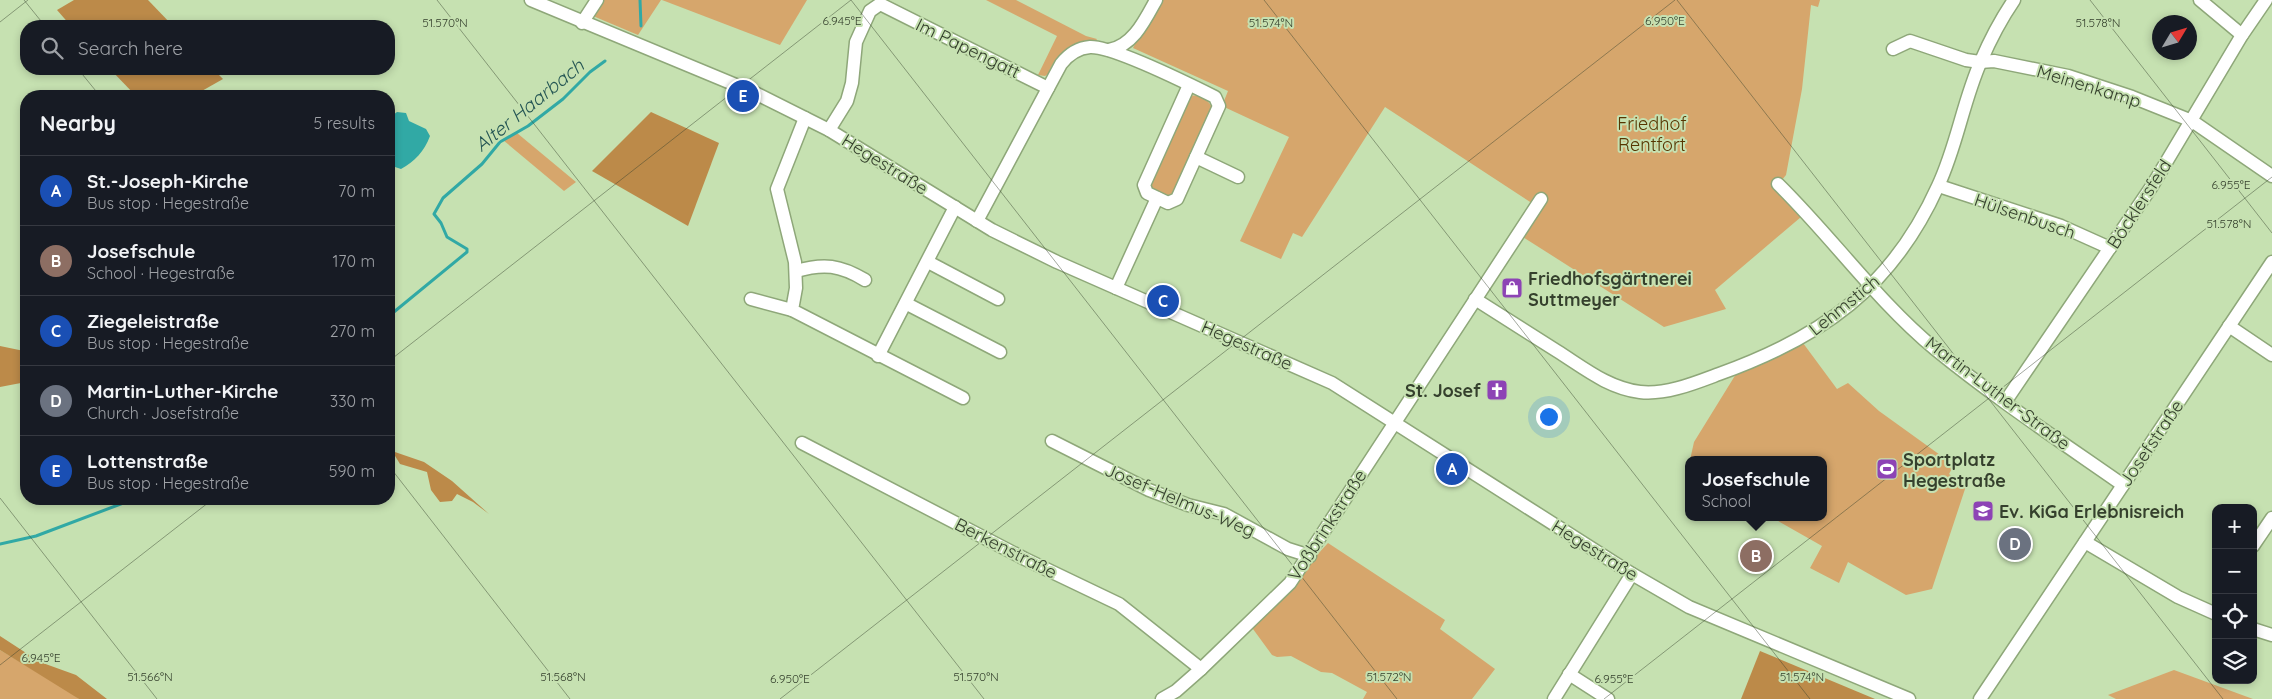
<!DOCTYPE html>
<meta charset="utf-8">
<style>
body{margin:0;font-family:Quicksand,sans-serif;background:#20242c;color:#f1f3f6}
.controls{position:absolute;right:15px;bottom:15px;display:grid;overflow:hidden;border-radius:10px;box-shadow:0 2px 8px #0003}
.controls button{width:45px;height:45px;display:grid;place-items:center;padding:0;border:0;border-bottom:1px solid #363941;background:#171b24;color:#f1f3f6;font:25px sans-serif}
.compass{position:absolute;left:2152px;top:15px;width:45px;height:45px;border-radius:50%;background:#171b24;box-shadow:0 2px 8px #0003;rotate:52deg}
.you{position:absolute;left:1548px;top:416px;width:18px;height:18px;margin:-12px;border:4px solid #fff;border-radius:50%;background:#1a73e8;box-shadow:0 0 0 8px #1a73e833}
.badge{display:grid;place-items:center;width:32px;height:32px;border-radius:50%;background:#1a73e8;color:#fff;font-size:16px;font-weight:700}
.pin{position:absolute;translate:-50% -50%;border:2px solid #fff;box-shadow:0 1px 5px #0006}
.popup{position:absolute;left:1685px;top:456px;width:142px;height:65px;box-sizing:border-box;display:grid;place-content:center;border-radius:10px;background:#171b24;filter:drop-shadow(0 1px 4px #0005);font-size:16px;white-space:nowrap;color:#9ea1a6}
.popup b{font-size:19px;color:#f1f3f6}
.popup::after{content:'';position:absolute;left:50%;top:100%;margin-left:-10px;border:10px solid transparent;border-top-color:#171b24}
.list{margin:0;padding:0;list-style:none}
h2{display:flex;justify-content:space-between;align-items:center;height:65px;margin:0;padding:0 20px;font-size:21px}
h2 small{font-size:16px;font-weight:400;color:#9ea1a6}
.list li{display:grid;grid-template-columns:32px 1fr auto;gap:15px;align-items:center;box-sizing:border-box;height:70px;padding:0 20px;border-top:1px solid #363941}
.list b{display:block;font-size:19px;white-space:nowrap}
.list p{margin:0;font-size:16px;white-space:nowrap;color:#9ea1a6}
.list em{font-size:16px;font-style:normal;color:#9ea1a6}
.icon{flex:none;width:28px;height:28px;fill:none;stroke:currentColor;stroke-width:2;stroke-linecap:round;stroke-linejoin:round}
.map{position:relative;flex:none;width:2272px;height:699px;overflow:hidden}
.search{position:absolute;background:#171b24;box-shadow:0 2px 8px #0003;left:20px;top:20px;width:375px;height:55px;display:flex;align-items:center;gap:12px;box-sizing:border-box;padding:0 18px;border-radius:20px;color:#9ea1a6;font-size:19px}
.panel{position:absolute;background:#171b24;box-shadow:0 2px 8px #0003;left:20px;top:90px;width:375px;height:415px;border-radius:20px}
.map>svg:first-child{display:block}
.green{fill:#d6a66c}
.forest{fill:#bc8a49}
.water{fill:#31a9a5}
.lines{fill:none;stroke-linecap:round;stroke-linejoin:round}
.stream{stroke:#31a9a5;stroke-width:3}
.minor-casing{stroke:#8ea779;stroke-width:15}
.minor{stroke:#fff;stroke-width:12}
.ticks{fill:none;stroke:#35402d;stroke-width:1;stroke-opacity:0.45}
.labels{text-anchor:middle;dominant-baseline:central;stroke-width:4;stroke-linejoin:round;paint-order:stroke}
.street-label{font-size:18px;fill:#35402d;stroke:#c6e1b1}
.park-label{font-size:18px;fill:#573500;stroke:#c6e1b1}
.poi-label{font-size:18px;font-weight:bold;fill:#35402d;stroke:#c6e1b1;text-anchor:start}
.water-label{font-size:19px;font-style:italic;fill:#255654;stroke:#c6e1b1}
.ticks-label{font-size:12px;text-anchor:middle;fill:#35402d;stroke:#c6e1b1;stroke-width:4;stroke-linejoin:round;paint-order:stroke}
</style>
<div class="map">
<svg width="2272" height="699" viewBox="0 0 2272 699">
<rect width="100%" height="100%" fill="#c6e1b1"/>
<g class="green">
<path d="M600,0H661L638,35L593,16Z"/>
<path d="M662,0H807L780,45Z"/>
<path d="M986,0H1016L1086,36L1097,39L1095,42C1071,43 1057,52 1048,74L1045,76L1038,75L1057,36Z"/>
<path d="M1157,0H1820L1818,7L1811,5L1802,89L1786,175L1775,188L1801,217L1715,290L1726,309L1664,327L1523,237L1541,209L1385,107L1302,237L1293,233L1281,259L1240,241L1289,137L1222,106L1228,91L1133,48Z"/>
<path d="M1191,96C1199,94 1210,100 1212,109L1174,194L1168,197L1154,192L1150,187Z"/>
<path d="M517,133L576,182L564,191L503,140Z"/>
<path d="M1803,343L1837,389L1848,383L1879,411L1954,465L1949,474L1966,486L1932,589L1906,595L1848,562L1839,583L1810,568L1822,546L1771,517H1824V460H1690L1694,442L1736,374Z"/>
<path d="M1328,543L1445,620L1440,629L1495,669L1472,699H1363L1367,692L1332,673L1321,672L1291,656L1277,657L1272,655L1253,629L1254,623Z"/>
<path d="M0,650L70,692L79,699H0Z"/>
<path d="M2174,670L2253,699H2116L2108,695Z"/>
</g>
<g class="forest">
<path d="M74,0H148L173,26H71L57,10Z"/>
<path d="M110,69H213L223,79L193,96H136Z"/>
<path d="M651,112L719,143L688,226L592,171Z"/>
<path d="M0,346L24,351L26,382L0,387Z"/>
<path d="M392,451L424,462L452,481L489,514L473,502L457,494L452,501L440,502L431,490L427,472L400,464Z"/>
<path d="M0,636L40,662L76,675L107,699H79L0,650Z"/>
<path d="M1760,651L1875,699H1741Z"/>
</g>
<path class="water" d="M397,112L406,113L409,121L426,129L430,136C424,152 415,161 401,169L389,165V118Z"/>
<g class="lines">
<g class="stream">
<path d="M640,0L641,26"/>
<path d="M389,316L467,252V249L447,237L441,223L434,214L443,198L482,164L500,142L528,126L563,99L590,72L605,61"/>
<path d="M0,544L36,536L134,499"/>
</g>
<g class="minor-casing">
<g id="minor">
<path d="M531,0L755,93L829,130L992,230L1057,262L1332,383L1632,574L1689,607L1909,699"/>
<path d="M2200,0L2242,35"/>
<path d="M582,23L597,0"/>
<path d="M1893,49L1910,41L1966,60L1980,62L1994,61L2068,76L2132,97L2192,121L2272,176"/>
<path d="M1109,50C1133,46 1145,20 1156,0"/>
<path d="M805,118L777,189L795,262L796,288L792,310L963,398"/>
<path d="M829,130L847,101L852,83L856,42L870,11L880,4L1048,88"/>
<path d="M1196,157L1238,177"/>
<path d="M1778,184C1832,237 1877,301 1935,349C1995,398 2060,441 2123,485"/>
<path d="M1939,186L2061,226L2110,248"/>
<path d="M977,221L1061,64C1068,55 1078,48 1090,47C1113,46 1191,85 1215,97L1219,106L1177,199L1168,203L1147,193L1144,185L1189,85"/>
<path d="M928,262L998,299"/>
<path d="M796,271C824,263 840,265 865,280"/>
<path d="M1116,288L1157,198"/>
<path d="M751,299L792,310"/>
<path d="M1475,299C1503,317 1530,334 1557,351C1584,368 1608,388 1640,392C1666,395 1695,383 1719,374C1822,337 1892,288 1938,186C1957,146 1963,101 1981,61C1990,40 2001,19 2014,0"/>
<path d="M907,304L1000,352"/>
<path d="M2229,326L2272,355"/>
<path d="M878,356L955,207"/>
<path d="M2005,402L2152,186L2242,35L2266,0"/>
<path d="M1052,441L1149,490L1188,505L1224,514L1288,549L1310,556"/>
<path d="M802,443L1025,559L1119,604L1201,669"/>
<path d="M2085,542L2178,597L2216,614"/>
<path d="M2253,546L2272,518"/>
<path d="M2253,629L2272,635"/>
<path d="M1569,674L1608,699"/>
<path d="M1162,699L1176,691L1201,669L1290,583L1541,199"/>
<path d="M1554,699L1632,574"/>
<path d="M1980,699L2272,262"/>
</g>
</g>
<use href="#minor" class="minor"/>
</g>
<path class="ticks" d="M24,0L45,26M437,0L984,699M851,0L1397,699M1264,0L1810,699M1677,0L2223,699M2090,0L2272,233M0,22L28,0M78,69L100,96M389,361L851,0M389,466L570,699M0,498L157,699M0,665L213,499M780,699L1675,0M1604,699L2272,177"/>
<defs>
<g id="shop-square" transform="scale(1.125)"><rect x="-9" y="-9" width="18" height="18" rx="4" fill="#8d43b5" stroke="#c6e1b1"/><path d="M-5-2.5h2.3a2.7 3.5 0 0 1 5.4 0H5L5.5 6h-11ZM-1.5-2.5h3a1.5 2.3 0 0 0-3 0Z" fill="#fff"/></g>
<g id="church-square" transform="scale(1.125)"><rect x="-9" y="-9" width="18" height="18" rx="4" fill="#8d43b5" stroke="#c6e1b1"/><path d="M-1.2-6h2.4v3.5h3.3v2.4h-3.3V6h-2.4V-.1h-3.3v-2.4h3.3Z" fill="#fff"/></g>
<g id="stadium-square" transform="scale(1.125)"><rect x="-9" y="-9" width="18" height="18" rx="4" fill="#8d43b5" stroke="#c6e1b1"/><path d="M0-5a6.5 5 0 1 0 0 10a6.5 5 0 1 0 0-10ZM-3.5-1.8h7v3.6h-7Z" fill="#fff"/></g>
<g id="school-square" transform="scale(1.125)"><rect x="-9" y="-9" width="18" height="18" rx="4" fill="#8d43b5" stroke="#c6e1b1"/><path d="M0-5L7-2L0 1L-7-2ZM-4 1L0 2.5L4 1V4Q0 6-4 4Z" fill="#fff"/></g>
</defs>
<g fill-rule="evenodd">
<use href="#shop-square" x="1512" y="288"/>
<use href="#church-square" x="1497" y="390"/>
<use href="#stadium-square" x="1887" y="469"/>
<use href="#school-square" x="1983" y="511"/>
</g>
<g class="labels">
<g class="street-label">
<text transform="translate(968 48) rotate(26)">Im Papengatt</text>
<text transform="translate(2089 86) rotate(17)">Meinenkamp</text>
<text transform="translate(885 164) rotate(32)">Hegestraße</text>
<text transform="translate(2139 204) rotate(-57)">Böcklersfeld</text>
<text transform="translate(2025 216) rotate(19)">Hülsenbusch</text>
<text transform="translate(1844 305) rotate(-39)">Lehmstich</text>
<text transform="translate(1247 345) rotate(24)">Hegestraße</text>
<text transform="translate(1998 393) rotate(37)">Martin-Luther-Straße</text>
<text transform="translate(2151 443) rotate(-56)">Josefstraße</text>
<text transform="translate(1180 500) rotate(23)">Josef-Helmus-Weg</text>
<text transform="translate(1327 525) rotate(-57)">Voßbrinkstraße</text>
<text transform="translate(1006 548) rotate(27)">Berkenstraße</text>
<text transform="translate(1595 550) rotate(32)">Hegestraße</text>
</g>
<g class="park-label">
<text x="1652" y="123">Friedhof<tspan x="1652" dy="21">Rentfort</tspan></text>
</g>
<g class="poi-label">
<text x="1528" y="278">Friedhofsgärtnerei<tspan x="1528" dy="21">Suttmeyer</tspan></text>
<text x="1481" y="390" text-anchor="end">St. Josef</text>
<text x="1903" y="459">Sportplatz<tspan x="1903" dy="21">Hegestraße</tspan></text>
<text x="1999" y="511">Ev. KiGa Erlebnisreich</text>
</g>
<g class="water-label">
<text transform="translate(529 105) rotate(-39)">Alter Haarbach</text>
</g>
</g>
<g class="ticks-label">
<text x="842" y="25">6.945°E</text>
<text x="1665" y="25">6.950°E</text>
<text x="2098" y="27">51.578°N</text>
<text x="445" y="27">51.570°N</text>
<text x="1271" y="27">51.574°N</text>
<text x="2231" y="189">6.955°E</text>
<text x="2229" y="228">51.578°N</text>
<text x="41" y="662">6.945°E</text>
<text x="150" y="681">51.566°N</text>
<text x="563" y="681">51.568°N</text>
<text x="976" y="681">51.570°N</text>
<text x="1389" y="681">51.572°N</text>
<text x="1802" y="681">51.574°N</text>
<text x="790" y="683">6.950°E</text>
<text x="1614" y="683">6.955°E</text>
</g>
</svg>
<div class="controls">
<button>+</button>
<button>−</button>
<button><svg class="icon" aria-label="locate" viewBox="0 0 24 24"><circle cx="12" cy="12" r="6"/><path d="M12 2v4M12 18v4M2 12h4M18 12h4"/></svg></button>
<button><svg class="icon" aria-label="layers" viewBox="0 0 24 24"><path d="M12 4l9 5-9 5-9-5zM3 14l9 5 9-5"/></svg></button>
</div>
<svg class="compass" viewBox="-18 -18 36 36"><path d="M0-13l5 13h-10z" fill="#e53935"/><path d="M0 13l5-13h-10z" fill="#9ea1a6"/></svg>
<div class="you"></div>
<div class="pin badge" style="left:1452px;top:469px;background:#1a4fb4">A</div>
<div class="pin badge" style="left:1756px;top:556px;background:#8d6e63">B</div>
<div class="popup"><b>Josefschule</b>School</div>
<div class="pin badge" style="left:1163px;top:301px;background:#1a4fb4">C</div>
<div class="pin badge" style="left:2015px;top:544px;background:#6b7280">D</div>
<div class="pin badge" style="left:743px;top:96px;background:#1a4fb4">E</div>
<div class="search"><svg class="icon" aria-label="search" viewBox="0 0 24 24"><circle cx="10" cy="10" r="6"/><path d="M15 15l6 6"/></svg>Search here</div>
<section class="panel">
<h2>Nearby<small>5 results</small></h2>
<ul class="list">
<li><span class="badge" style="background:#1a4fb4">A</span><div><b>St.-Joseph-Kirche</b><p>Bus stop · Hegestraße</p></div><em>70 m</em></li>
<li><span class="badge" style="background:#8d6e63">B</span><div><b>Josefschule</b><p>School · Hegestraße</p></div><em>170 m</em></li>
<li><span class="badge" style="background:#1a4fb4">C</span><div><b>Ziegeleistraße</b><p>Bus stop · Hegestraße</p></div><em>270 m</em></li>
<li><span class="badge" style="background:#6b7280">D</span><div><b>Martin-Luther-Kirche</b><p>Church · Josefstraße</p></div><em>330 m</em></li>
<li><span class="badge" style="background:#1a4fb4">E</span><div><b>Lottenstraße</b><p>Bus stop · Hegestraße</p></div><em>590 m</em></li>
</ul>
</section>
</div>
